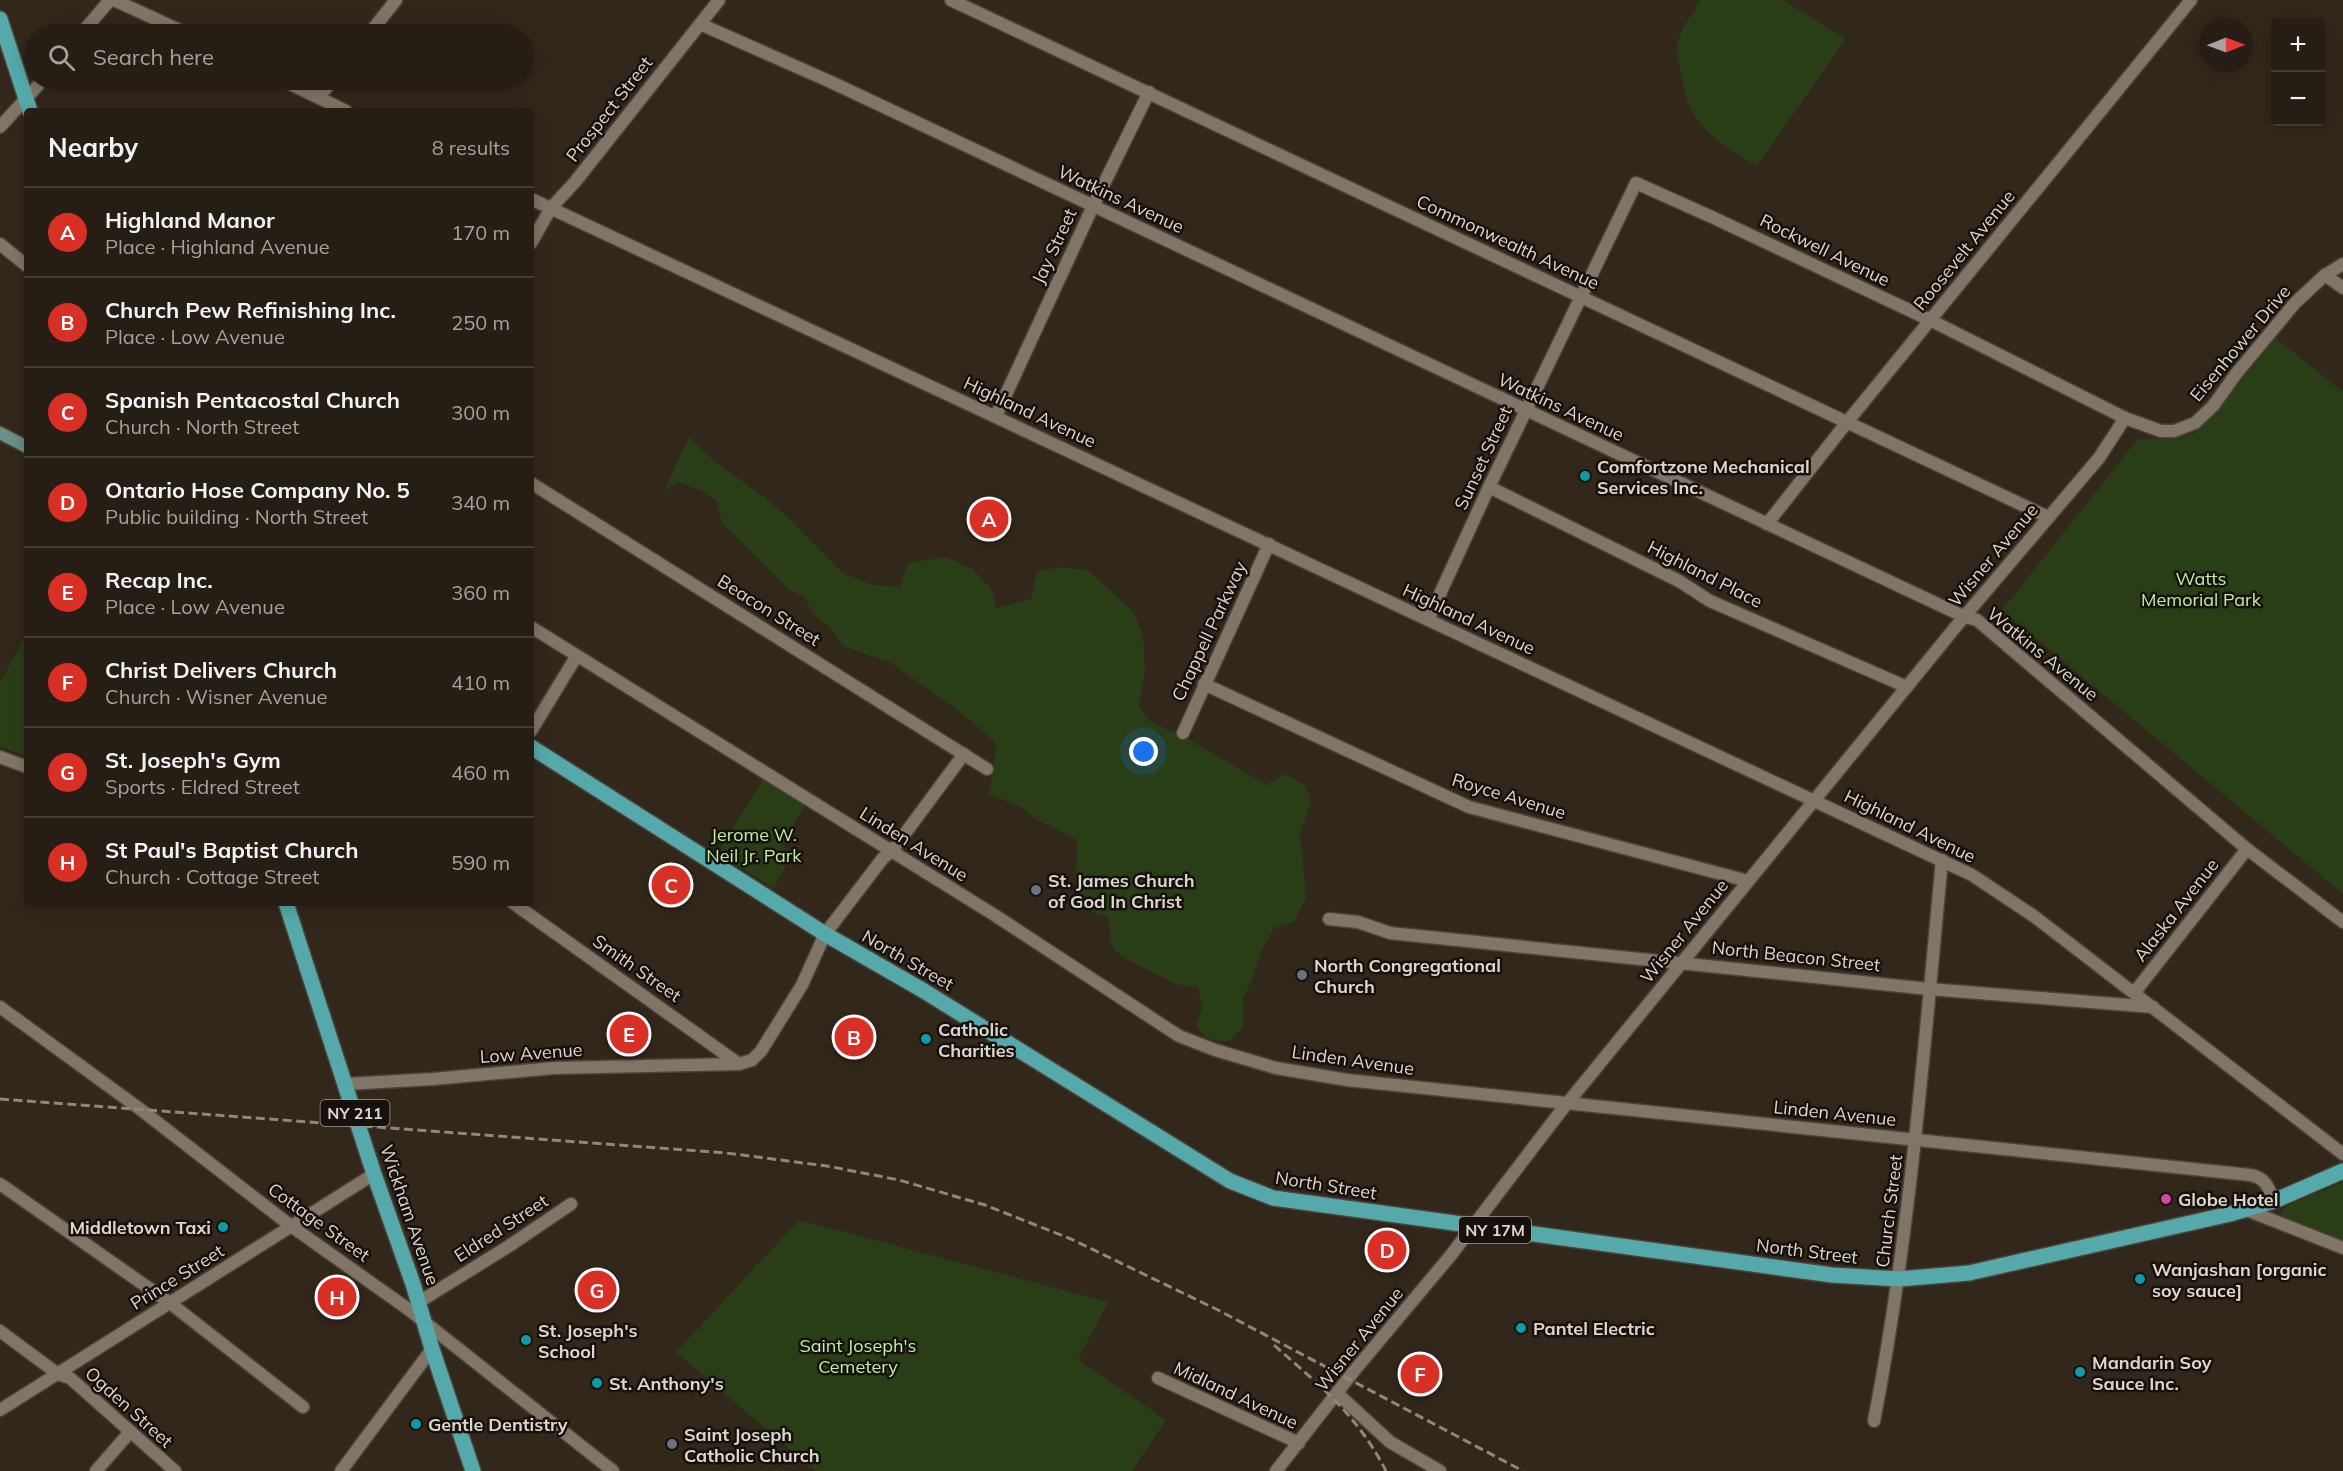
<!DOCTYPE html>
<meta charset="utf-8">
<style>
body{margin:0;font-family:Mulish,sans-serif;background:#322a22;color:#f1f3f6}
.controls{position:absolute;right:18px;top:18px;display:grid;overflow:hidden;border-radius:6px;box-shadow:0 3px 15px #0003}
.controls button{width:54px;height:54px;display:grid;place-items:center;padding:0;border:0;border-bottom:2px solid #423b34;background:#261d14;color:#f1f3f6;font:30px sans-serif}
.compass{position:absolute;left:2199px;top:18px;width:54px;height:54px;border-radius:50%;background:#261d14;box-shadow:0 3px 15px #0003;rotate:89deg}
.you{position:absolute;left:1144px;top:752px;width:21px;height:21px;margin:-15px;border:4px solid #fff;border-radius:50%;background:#1a73e8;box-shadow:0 0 0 9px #1a73e833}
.badge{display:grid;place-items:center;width:39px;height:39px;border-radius:50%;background:#d93025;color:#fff;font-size:20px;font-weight:700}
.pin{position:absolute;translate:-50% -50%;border:3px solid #fff;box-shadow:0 2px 6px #0006}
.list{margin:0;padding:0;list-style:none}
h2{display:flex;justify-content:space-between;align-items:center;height:78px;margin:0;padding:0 24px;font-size:26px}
h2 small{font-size:20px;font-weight:400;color:#a4a2a0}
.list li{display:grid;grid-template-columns:39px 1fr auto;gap:18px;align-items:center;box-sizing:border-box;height:90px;padding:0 24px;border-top:2px solid #423b34}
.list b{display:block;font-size:22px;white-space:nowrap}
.list p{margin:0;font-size:20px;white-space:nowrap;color:#a4a2a0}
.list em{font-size:20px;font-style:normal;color:#a4a2a0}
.icon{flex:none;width:33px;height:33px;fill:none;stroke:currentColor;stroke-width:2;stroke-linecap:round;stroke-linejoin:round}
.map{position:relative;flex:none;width:2343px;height:1471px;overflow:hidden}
.search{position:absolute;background:#261d14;box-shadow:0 3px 15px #0003;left:24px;top:24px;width:510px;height:66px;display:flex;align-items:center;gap:15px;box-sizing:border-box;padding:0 21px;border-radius:33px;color:#a4a2a0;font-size:22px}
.panel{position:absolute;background:#261d14;box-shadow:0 3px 15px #0003;left:24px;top:108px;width:510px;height:798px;border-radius:6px}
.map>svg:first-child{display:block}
.green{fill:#293e17}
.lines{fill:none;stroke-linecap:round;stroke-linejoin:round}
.minor-casing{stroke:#4c4339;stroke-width:15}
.tertiary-casing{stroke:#4c4339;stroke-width:15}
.secondary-casing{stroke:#4c4339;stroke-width:15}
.primary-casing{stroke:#4c4339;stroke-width:18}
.minor{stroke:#817567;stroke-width:12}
.tertiary{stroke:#817567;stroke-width:12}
.secondary{stroke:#6b8f89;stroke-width:12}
.primary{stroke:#55a9ab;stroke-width:15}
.rail{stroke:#8f867c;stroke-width:3;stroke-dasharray:9 4.5;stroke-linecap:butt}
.culture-dot{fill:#0f9aa8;stroke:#16110c;stroke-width:2}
.worship-dot{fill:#6b7280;stroke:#16110c;stroke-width:2}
.hotel-dot{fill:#d1479c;stroke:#16110c;stroke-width:2}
.labels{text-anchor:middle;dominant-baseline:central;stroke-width:5;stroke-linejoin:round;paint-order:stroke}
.shield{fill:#16110c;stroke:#a19a94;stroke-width:1.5}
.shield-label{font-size:16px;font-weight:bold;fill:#dcd5ce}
.street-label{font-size:18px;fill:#dcd5ce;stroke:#16110c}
.poi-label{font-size:18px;font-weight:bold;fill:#dcd5ce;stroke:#16110c;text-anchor:start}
.park-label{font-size:18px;fill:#bef199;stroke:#16110c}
</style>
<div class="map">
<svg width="2343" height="1471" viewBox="0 0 2343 1471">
<rect width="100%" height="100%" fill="#32271b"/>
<g class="green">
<path d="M1701,0H1783L1846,39L1757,166C1716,142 1687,124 1681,73C1679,65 1676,54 1677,45C1679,30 1693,13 1701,0Z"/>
<path d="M2276,338L2343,392V894L2002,610L2138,439H2161L2193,434L2208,421Z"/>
<path d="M689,437L715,462L764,497L791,520L843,573L873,585L900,587L908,563L946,557L974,570L993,592L996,608L1031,599L1037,572L1060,567L1089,571L1133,611L1143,635L1145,669L1139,706L1151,722L1190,740L1267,785L1284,774L1305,785L1311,802L1300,833L1306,897L1294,922L1274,928L1260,954L1252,980L1243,998V1027L1230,1041C1213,1042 1204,1039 1196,1024L1202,1009L1198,988L1176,984L1122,957L1111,944L1109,917C1062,909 1078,876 1077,840L1031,816L1022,807L989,794L997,744L958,710L891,663L843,646L831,629L813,613L804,597L788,589L722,523L717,501L702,491L678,482L664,491Z"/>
<path d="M27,633V757L0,746V683Z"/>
<path d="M763,779L805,805L781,845L793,852L774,888L718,853Z"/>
<path d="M2343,1182V1240L2291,1222L2282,1216L2281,1212L2286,1206Z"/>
<path d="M799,1220L1108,1302L1078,1360L1166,1420L1132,1471H815L676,1352Z"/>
</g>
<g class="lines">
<g class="minor-casing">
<g id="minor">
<path d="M951,0L2048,517"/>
<path d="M700,24L831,82L1965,617L1977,620L2247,849L2343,922"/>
<path d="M81,34L110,0"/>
<path d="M369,34L396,0"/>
<path d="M319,97L333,80"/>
<path d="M0,127L43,80"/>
<path d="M531,243L551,208L575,182L719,0"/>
<path d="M0,244L27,266"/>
<path d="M2325,275L2343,288"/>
<path d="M996,416L1093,206L1149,92"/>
<path d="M531,483L987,769"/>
<path d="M1489,487L1679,581L1710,601L1907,687"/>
<path d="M1767,524L1848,421L2191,0"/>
<path d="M1428,620L1489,487L1636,183L1714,218L1930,320L2125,418L2161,431H2174L2195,423L2213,406L2236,374L2295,303L2325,275L2343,264"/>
<path d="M531,627L996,916L1179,1036L1215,1050L1276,1068L1347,1080L2250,1175C2265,1177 2269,1188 2274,1201"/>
<path d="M1204,684L1469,807L1748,881"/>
<path d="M531,731L576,657"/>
<path d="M1183,733L1269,544"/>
<path d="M0,757L27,767"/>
<path d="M513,903L739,1064"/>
<path d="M1329,919L1358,922L1390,933L1929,989L2153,1007"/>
<path d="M2134,993L2247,849"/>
<path d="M346,1084L433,1079L554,1068L739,1064L752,1060L761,1051L802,985L825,934L883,858L892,851L964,754"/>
<path d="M0,1184L170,1303L303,1407"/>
<path d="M2244,1209L2343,1248"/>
<path d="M419,1302L509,1246L571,1204"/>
<path d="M0,1331L58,1374L70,1378L175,1471"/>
<path d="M1158,1378L1299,1443"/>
<path d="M1338,1394L1390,1442L1440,1471"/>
<path d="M0,1410L374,1174"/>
<path d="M1874,1421C1910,1236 1924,1048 1942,860"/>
<path d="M96,1471L130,1432"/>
<path d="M341,1471L432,1349"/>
</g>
</g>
<g class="tertiary-casing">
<g id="tertiary">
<path d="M114,0L188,34"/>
<path d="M282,80L346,111"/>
<path d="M531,199L1972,875L2035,917L2343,1154"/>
<path d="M0,1007L140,1109L291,1226L408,1309L613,1471"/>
<path d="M1276,1471L1354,1371L1451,1255L1561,1111L1958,624L2099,458L2125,418"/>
</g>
</g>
<g class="secondary-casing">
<path id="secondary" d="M0,433L27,447"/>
</g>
<g class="primary-casing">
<g id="primary">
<path d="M0,19L30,111"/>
<path d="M531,747L825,934L924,991L1230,1181L1273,1198L1832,1275L1899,1279L1969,1273L2230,1214L2274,1201L2343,1171"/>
<path d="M286,903L374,1174L413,1284L432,1349L473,1471"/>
</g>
</g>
<use href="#minor" class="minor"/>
<use href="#tertiary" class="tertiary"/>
<use href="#secondary" class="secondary"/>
<use href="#primary" class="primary"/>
<g class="rail">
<path d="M0,1099L726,1153L827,1166L899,1180L985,1205L1071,1239L1218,1310L1523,1471"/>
<path d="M1274,1345C1321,1387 1356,1413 1386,1471"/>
</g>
</g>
<g class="culture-dot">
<circle cx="1585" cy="476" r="6"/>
<circle cx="926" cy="1039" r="6"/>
<circle cx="223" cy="1227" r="6"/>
<circle cx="2140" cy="1279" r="6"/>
<circle cx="1521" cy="1328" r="6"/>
<circle cx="526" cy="1340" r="6"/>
<circle cx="2080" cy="1372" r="6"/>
<circle cx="597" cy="1383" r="6"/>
<circle cx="416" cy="1424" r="6"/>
</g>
<g class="worship-dot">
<circle cx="1036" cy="890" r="6"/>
<circle cx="1302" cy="975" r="6"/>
<circle cx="672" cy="1444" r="6"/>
</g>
<circle class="hotel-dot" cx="2166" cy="1199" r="6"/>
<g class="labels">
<g class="shield">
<rect x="320.5" y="1100" width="69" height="26" rx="4.5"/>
<rect x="1459" y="1217" width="72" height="26" rx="4.5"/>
</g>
<g class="shield-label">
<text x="355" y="1113">NY 211</text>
<text x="1495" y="1230">NY 17M</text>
</g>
<g class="street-label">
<text transform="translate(609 109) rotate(-52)">Prospect Street</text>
<text transform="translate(1121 199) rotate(25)">Watkins Avenue</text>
<text transform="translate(1508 242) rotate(25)">Commonwealth Avenue</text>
<text transform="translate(1054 246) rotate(-65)">Jay Street</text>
<text transform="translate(1825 250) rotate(26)">Rockwell Avenue</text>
<text transform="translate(1964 250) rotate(-51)">Roosevelt Avenue</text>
<text transform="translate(2240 343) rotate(-50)">Eisenhower Drive</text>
<text transform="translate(1561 407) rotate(25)">Watkins Avenue</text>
<text transform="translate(1030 412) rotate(25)">Highland Avenue</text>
<text transform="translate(1483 458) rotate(-65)">Sunset Street</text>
<text transform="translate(1993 555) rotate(-50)">Wisner Avenue</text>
<text transform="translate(1705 574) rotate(27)">Highland Place</text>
<text transform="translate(769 610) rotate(32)">Beacon Street</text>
<text transform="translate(1469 619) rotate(25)">Highland Avenue</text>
<text transform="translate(1209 631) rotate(-65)">Chappell Parkway</text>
<text transform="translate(2043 654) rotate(39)">Watkins Avenue</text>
<text transform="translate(1509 796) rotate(17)">Royce Avenue</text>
<text transform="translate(1910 826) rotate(26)">Highland Avenue</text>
<text transform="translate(914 844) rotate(32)">Linden Avenue</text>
<text transform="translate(2176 910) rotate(-52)">Alaska Avenue</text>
<text transform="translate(1684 931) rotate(-51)">Wisner Avenue</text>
<text transform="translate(1796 956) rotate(6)">North Beacon Street</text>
<text transform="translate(908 960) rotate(30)">North Street</text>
<text transform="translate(637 968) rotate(35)">Smith Street</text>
<text transform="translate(531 1053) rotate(-4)">Low Avenue</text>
<text transform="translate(1353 1060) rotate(8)">Linden Avenue</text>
<text transform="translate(1835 1113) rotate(6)">Linden Avenue</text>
<text transform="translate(1326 1185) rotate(9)">North Street</text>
<text transform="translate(1889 1211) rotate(-83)">Church Street</text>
<text transform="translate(410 1215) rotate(71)">Wickham Avenue</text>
<text transform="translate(319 1222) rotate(36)">Cottage Street</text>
<text transform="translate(501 1228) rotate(-33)">Eldred Street</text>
<text transform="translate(1807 1251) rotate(7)">North Street</text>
<text transform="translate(177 1277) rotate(-32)">Prince Street</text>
<text transform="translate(1359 1339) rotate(-51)">Wisner Avenue</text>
<text transform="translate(1236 1395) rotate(25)">Midland Avenue</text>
<text transform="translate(129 1407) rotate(42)">Ogden Street</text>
</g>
<g class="poi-label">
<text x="1597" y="466">Comfortzone Mechanical<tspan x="1597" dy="21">Services Inc.</tspan></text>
<text x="1048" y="880">St. James Church<tspan x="1048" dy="21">of God In Christ</tspan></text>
<text x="1314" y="965">North Congregational<tspan x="1314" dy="21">Church</tspan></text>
<text x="938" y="1029">Catholic<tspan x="938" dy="21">Charities</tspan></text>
<text x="2178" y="1199">Globe Hotel</text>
<text x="211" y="1227" text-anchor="end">Middletown Taxi</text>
<text x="2152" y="1269">Wanjashan [organic<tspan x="2152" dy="21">soy sauce]</tspan></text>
<text x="1533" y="1328">Pantel Electric</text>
<text x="538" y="1330">St. Joseph's<tspan x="538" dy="21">School</tspan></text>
<text x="2092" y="1362">Mandarin Soy<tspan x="2092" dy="21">Sauce Inc.</tspan></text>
<text x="609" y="1383">St. Anthony's</text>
<text x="428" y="1424">Gentle Dentistry</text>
<text x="684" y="1434">Saint Joseph<tspan x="684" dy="21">Catholic Church</tspan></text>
</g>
<g class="park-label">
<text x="2201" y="578">Watts<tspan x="2201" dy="21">Memorial Park</tspan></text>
<text x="754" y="834">Jerome W.<tspan x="754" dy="21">Neil Jr. Park</tspan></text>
<text x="858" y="1345">Saint Joseph's<tspan x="858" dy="21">Cemetery</tspan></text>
</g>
</g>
</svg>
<div class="controls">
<button>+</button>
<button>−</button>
</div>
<svg class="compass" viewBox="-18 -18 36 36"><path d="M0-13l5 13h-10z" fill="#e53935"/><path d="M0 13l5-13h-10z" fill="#a4a2a0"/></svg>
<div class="you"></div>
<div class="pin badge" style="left:989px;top:519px">A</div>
<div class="pin badge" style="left:854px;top:1037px">B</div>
<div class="pin badge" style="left:671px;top:885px">C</div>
<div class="pin badge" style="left:1387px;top:1250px">D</div>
<div class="pin badge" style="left:629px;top:1034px">E</div>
<div class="pin badge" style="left:1420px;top:1374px">F</div>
<div class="pin badge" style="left:597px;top:1290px">G</div>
<div class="pin badge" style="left:337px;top:1297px">H</div>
<div class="search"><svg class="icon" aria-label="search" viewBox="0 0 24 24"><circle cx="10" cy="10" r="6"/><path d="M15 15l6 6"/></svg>Search here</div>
<section class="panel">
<h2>Nearby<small>8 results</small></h2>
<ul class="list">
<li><span class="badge">A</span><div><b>Highland Manor</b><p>Place · Highland Avenue</p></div><em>170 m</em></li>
<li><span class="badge">B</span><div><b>Church Pew Refinishing Inc.</b><p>Place · Low Avenue</p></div><em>250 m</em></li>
<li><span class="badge">C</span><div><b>Spanish Pentacostal Church</b><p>Church · North Street</p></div><em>300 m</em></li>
<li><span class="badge">D</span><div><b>Ontario Hose Company No. 5</b><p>Public building · North Street</p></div><em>340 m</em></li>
<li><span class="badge">E</span><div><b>Recap Inc.</b><p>Place · Low Avenue</p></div><em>360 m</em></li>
<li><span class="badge">F</span><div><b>Christ Delivers Church</b><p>Church · Wisner Avenue</p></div><em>410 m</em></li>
<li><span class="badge">G</span><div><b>St. Joseph's Gym</b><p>Sports · Eldred Street</p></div><em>460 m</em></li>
<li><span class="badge">H</span><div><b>St Paul's Baptist Church</b><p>Church · Cottage Street</p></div><em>590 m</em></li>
</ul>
</section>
</div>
